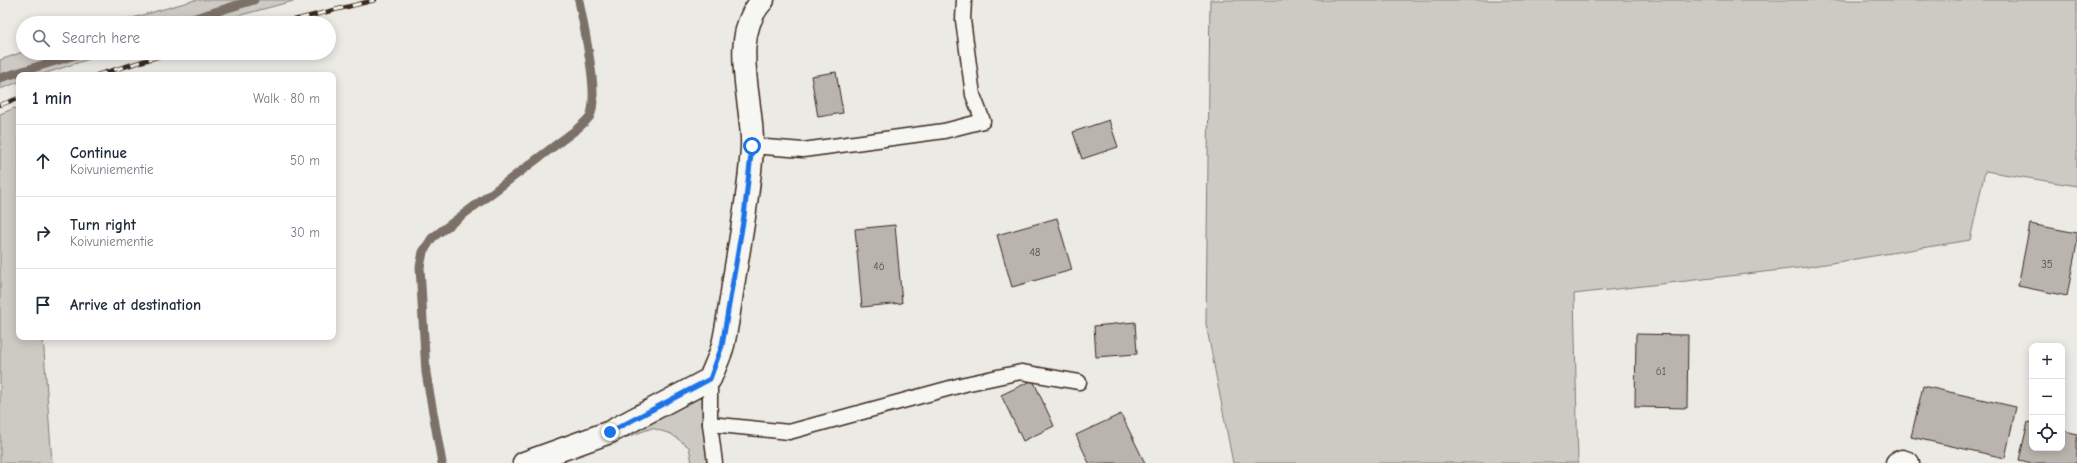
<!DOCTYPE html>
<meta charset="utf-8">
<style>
body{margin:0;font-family:"Comic Neue",sans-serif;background:#f2f2f3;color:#1f2937}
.controls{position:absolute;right:12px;bottom:12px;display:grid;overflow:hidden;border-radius:8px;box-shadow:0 2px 10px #0003}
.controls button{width:36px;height:36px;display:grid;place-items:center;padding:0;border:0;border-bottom:1px solid #e0e1e3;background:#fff;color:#1f2937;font:20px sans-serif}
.stop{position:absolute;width:12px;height:12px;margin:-9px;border:3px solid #1a73e8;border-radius:50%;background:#fff}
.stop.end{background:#1a73e8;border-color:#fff;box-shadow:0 1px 4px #0008}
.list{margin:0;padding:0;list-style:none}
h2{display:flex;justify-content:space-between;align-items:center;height:52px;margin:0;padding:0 16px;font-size:17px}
h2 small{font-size:13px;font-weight:400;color:#747a83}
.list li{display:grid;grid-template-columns:26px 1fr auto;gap:12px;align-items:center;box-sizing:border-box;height:72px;padding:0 16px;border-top:1px solid #e0e1e3}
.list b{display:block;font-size:15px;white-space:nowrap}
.list p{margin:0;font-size:13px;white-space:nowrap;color:#747a83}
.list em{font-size:13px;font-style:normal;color:#747a83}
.icon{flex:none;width:22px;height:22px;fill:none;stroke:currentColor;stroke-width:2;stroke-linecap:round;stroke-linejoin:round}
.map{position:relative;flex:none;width:2077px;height:463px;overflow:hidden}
.search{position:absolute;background:#fff;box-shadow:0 2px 10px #0003;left:16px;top:16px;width:320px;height:44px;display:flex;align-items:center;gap:10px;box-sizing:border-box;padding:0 14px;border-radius:22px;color:#747a83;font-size:15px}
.panel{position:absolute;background:#fff;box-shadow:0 2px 10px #0003;left:16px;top:72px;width:320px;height:268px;border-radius:8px}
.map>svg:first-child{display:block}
.green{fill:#cdcac4;stroke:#847a71}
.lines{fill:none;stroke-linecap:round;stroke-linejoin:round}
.stream{stroke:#7c7167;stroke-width:9}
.building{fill:#bab4ae;stroke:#3b2a1e}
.service-casing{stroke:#3b2a1e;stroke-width:17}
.minor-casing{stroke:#3b2a1e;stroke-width:25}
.service{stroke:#f6f6f2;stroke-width:14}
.minor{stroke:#f6f6f2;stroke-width:22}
.rail-casing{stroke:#3b2a1e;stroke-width:4.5}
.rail{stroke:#f6f6f2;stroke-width:3;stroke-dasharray:9;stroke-linecap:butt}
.route{stroke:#1a73e8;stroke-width:5}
.labels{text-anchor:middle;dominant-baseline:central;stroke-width:3;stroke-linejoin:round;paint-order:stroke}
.number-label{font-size:11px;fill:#5b4c42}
</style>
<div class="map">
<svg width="2077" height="463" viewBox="0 0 2077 463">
<rect width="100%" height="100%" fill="#ebeae5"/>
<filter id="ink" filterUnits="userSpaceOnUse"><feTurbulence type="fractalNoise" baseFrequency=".025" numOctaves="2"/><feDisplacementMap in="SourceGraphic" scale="8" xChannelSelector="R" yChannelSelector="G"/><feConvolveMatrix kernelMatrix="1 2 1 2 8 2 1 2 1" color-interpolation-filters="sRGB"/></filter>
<g filter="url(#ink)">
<g class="green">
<path d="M195,0H297L211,23H115Z"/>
<path d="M1210,0H2077V186L1985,171L1970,240L1807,267L1574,294L1578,463H1233L1206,324Z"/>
<path d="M23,52V53H108L40,75H19V82L0,89V60Z"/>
<path d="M15,108L19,112V337H43L52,463H0V114Z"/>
<path d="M701,394L705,397L707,403L708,463H692L689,447L671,434L652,428L578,455Z"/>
</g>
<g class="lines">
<g class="stream">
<path d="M179,23L254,0"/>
<path d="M0,78L82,53"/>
<path d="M442,463L426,373L420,267L423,252L432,238L577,129C581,125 588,120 590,116C600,95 583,25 579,0"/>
</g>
</g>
<g class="building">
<path d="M836,72L843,113L818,117L811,76Z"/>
<path d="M1109,120L1118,147L1082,159L1073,132Z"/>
<path d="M1057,218L1072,270L1012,287L997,235Z"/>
<path d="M2030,224L2077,233V243L2067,296L2018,286Z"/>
<path d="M895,225L902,303L862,307L855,229Z"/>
<path d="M1135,322L1137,354L1096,357L1094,326Z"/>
<path d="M1636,334L1688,335L1687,408L1635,407Z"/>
<path d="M1033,380L1054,426L1023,441L1001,395Z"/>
<path d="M1923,386L2016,407L2005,458L1911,437Z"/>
<path d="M1121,414L1145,463H1089L1076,435Z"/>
<path d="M2028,422L2032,423V448H2062V430L2077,434V463H2032L2019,460Z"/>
</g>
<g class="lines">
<g class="service-casing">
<g id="service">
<path d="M752,146L803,150L944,131L983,121L973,95L963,20L964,0"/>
<path d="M710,379V424L715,463"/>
<path d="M710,424L789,432L965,384L1021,372L1079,382"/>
</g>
</g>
<g class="minor-casing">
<g id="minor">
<path d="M524,463L610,432L710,379C714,368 720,357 723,345C729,318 732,289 737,261C743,224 750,185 752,147C754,102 727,37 763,0"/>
<path d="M1897,463L1902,461L1908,463"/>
</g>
</g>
<use href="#service" class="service"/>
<use href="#minor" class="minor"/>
<g class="rail-casing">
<g id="rail">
<path d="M282,23L375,0"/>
<path d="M97,75L170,53"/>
<path d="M0,105L19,98"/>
</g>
</g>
<use href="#rail" class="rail"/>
</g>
</g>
<g class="lines" filter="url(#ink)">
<path class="route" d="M610,432L710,379L722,346L744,216L752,146"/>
</g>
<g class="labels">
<g class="number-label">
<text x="1035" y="252">48</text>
<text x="2047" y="264">35</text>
<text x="879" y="266">46</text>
<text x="1661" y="371">61</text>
</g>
</g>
</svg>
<div class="controls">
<button>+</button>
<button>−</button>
<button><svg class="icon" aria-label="locate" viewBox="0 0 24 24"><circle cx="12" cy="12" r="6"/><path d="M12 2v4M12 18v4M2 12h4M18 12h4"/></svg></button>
</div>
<div class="stop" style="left:752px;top:146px"></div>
<div class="stop end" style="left:610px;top:432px"></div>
<div class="search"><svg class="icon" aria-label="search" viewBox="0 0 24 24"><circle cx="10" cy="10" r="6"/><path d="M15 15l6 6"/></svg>Search here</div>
<section class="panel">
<h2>1 min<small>Walk · 80 m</small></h2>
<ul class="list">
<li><svg class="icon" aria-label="ahead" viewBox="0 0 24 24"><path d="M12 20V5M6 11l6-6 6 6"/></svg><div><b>Continue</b><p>Koivuniementie</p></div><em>50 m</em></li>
<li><svg class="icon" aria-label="right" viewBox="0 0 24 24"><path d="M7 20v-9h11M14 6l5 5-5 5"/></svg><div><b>Turn right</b><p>Koivuniementie</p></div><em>30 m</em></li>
<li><svg class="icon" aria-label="arrive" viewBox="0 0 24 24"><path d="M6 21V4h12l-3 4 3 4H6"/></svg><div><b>Arrive at destination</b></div></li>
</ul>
</section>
</div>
